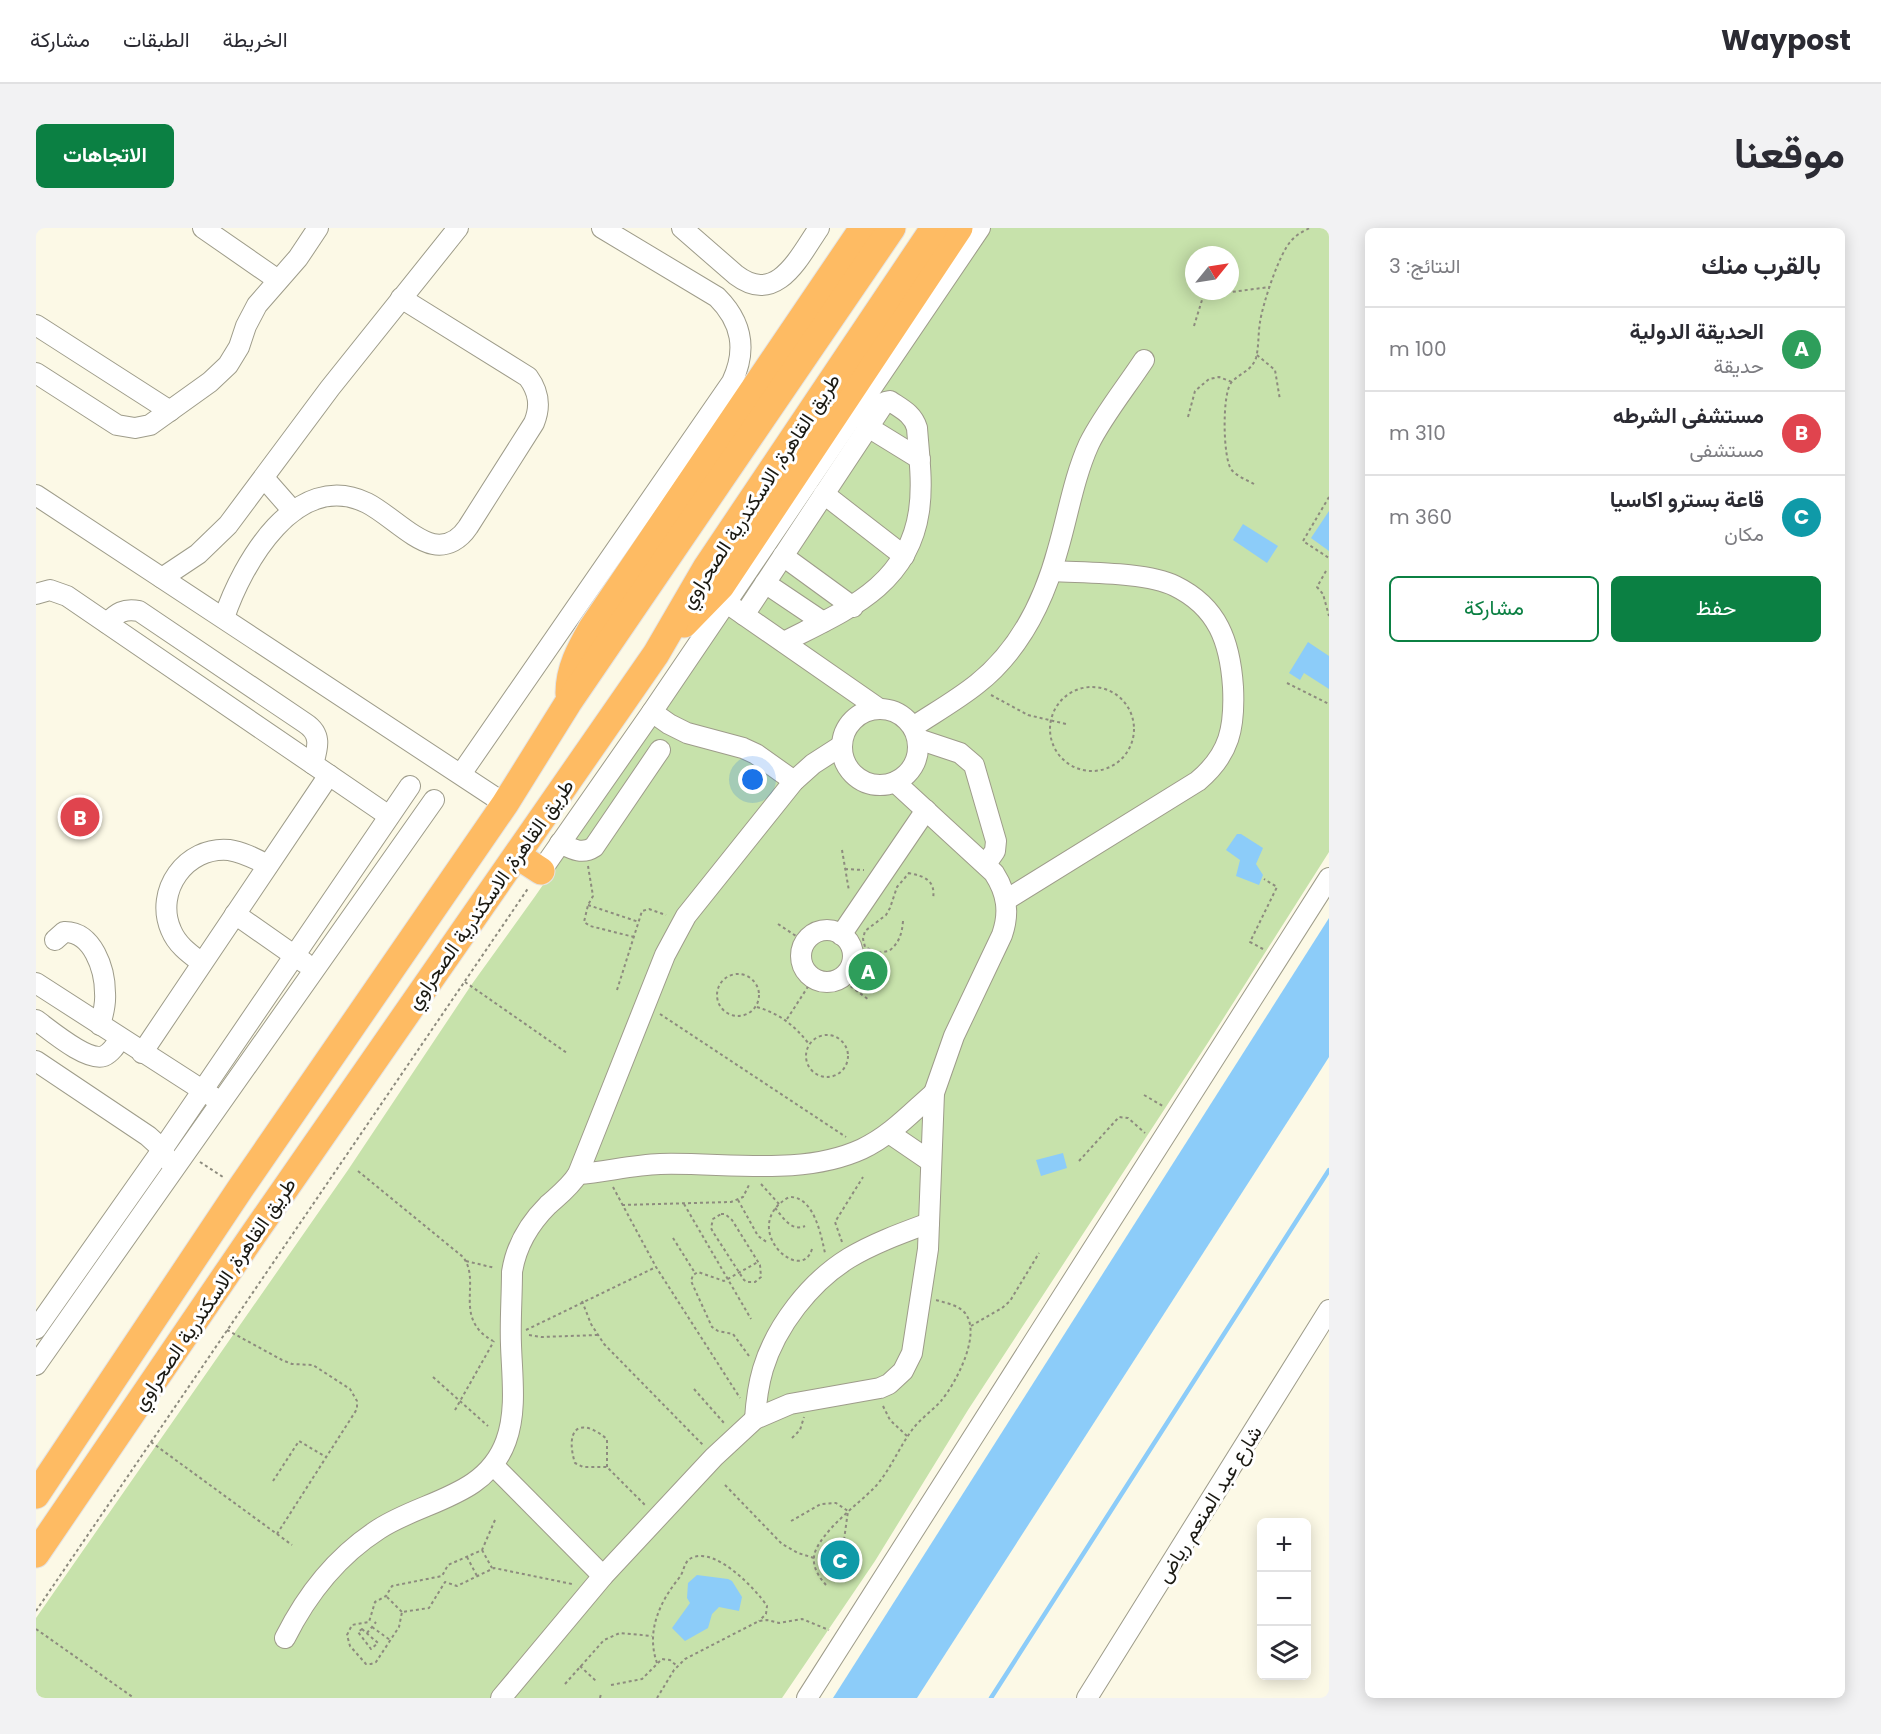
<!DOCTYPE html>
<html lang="ar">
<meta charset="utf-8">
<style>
body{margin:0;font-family:Poppins,Vazirmatn,sans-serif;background:#f2f2f3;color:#2b2b33;direction:rtl}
.controls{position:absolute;right:18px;bottom:18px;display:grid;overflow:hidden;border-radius:9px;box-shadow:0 3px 15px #0003}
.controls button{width:54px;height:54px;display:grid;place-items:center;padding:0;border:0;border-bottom:2px solid #e1e1e2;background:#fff;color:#2b2b33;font:30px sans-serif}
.compass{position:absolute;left:1149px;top:18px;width:54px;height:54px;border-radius:50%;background:#fff;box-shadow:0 3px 15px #0003;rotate:60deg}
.you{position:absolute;left:717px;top:552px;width:21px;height:21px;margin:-15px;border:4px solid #fff;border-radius:50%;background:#1a73e8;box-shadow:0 0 0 9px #1a73e833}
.badge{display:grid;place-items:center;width:39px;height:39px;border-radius:50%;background:#0b8043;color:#fff;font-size:20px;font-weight:700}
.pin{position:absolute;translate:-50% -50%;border:3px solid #fff;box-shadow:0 2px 6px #0006}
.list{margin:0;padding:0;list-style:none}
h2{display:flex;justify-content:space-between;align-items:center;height:78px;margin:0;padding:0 24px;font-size:26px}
h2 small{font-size:20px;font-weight:400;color:#7c7c81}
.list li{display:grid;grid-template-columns:39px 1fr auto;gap:18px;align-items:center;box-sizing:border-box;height:84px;padding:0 24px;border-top:2px solid #e1e1e2}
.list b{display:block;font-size:22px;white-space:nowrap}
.list p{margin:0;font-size:20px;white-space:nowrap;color:#7c7c81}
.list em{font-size:20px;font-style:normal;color:#7c7c81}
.actions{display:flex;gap:12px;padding:18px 24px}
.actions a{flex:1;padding:14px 0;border:2px solid #0b8043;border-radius:9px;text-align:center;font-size:21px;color:#0b8043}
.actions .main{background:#0b8043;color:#fff}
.icon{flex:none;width:33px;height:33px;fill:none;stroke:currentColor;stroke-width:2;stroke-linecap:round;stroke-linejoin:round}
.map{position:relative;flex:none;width:1293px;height:1470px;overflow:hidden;direction:ltr;border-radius:9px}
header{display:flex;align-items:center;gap:36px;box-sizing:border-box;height:84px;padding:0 30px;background:#fff;border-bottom:2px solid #e1e1e2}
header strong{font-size:28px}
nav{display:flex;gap:33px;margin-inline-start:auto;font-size:21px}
.intro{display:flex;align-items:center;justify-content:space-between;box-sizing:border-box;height:144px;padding:0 36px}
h1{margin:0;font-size:42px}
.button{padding:15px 27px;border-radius:9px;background:#0b8043;color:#fff;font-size:21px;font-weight:700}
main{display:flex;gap:36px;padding:0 36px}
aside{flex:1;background:#fff;border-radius:9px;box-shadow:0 3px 15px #0003}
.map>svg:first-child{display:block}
.green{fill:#c7e2ab;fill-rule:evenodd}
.water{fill:#8cccf9}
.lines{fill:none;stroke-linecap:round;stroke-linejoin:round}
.stream{stroke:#8cccf9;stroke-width:4.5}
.minor-casing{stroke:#9e9c8a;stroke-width:22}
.highway-casing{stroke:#e4e3e3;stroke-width:29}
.path{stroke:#8d8b7e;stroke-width:2;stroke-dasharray:3 3;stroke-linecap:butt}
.minor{stroke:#fff;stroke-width:20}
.highway{stroke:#febb63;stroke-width:27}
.labels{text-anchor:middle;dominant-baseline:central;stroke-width:6;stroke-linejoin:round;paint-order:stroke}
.street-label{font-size:20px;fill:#1a1912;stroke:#fff}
</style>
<header>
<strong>Waypost</strong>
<nav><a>الخريطة</a><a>الطبقات</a><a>مشاركة</a></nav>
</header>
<div class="intro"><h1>موقعنا</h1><a class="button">الاتجاهات</a></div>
<main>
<aside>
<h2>بالقرب منك<small>النتائج: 3</small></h2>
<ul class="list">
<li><span class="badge" style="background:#2e9e5b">A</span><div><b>الحديقة الدولية</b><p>حديقة</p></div><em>100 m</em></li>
<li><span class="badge" style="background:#e0444e">B</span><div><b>مستشفى الشرطه</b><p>مستشفى</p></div><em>310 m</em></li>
<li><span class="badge" style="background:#0f9aa8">C</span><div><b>قاعة بسترو اكاسيا</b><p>مكان</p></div><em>360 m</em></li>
</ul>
<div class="actions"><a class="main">حفظ</a><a>مشاركة</a></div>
</aside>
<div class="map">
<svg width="1293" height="1470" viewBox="0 0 1293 1470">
<rect width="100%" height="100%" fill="#fcf9e6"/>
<path class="green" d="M952,0H1293V624L1173,813L932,1182L839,1333L746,1470H0V1390L312,942L436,756L500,667L705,368ZM1158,27H1194V63H1158Z"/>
<g class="water">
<path d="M1293,283V323L1275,310Z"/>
<path d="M1207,296L1242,318L1231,335L1197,312Z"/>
<path d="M1272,414L1293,428V461L1268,445L1264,452L1253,445Z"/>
<path d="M1201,606H1205L1227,620L1220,636L1227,647L1223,657L1200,648L1204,632L1190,622Z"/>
<path d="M1293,690V829L1272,862L881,1470H797Z"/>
<path d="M1027,925L1031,940L1005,948L1000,932Z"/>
<path d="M661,1347L692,1351L696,1353L706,1369L703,1383L683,1379L676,1386L672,1400L649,1413L636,1400L654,1375L651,1370L652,1355Z"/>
</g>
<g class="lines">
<path class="stream" d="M955,1470L1293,942"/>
<g class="minor-casing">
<g id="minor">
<path d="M167,0L242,52"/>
<path d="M646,0L700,47C741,78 763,29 783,0"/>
<path d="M0,97L134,183"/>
<path d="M0,145L81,197L99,200L114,197L174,154L192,137L203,119L210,98L221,77L262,30L282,0"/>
<path d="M832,199L884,231"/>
<path d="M228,250L257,283"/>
<path d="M788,266L868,328"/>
<path d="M0,267L469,576"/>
<path d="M747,328L817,379"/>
<path d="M126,350L162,326L192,297L294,160L422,0"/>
<path d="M729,355L787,394"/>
<path d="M0,366L14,362L31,368L353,588"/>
<path d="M698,380L842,480"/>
<path d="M708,387L849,174L854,173C866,181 877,186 881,200C883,227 887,256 883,283C872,359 808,383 748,414"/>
<path d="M188,390C206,336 260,240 331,275C351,285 377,312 397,316C412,319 424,311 432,299L498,195C505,178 503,164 492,149L365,70"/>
<path d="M71,395C81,385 88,380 103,383L269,495C286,506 282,519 277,536"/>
<circle cx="844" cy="519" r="38"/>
<path d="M616,484L633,496L651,505L707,520L720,526L758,553"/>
<path d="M877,499C898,485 921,472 941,456C984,422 1008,373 1022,321C1032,287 1038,249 1053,216C1066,189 1091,158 1108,132"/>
<path d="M882,511L924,525L938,537L960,613L959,623L950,636"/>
<path d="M425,546L696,154C711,122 706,94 681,69L566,0"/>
<path d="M524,615C536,621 546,627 558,619L624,522"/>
<path d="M505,643L616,484L944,0"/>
<path d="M970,672L1162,553C1194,526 1199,499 1197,459C1194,414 1182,379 1139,358C1111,344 1050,345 1017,343"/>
<path d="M199,686L269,735"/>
<circle cx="791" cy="728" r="26"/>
<path d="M805,707L890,582"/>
<path d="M19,712L28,704C57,703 69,742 69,765C70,776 67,787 64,797"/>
<path d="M166,735C154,726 141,717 135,702C118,663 150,618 193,622C207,624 220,631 232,637"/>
<path d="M0,755L177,869"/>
<path d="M0,792C14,802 51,834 68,828C75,825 80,817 84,811"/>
<path d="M106,825L293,547"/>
<path d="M0,833L112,908L123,918L133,933"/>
<path d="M853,905L894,933"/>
<path d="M542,946C569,944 596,937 624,936C689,934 765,949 826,921C854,908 875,885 898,865"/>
<path d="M0,1101L126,922L374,558"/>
<path d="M0,1137L398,572"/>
<path d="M719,1191C720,1175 722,1158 727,1141C740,1098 774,1054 813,1030C838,1015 866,1005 893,995"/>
<path d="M458,1238L567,1348"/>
<path d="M249,1410C271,1366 301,1328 343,1301C388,1272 450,1269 470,1213C481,1183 476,1148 475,1117C474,1093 476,1068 476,1044C480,1018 493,996 512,977C523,967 534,959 542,946L629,727L650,688L758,553L777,536L805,518"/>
<path d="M465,1470L567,1348L678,1229L719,1191L754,1176L844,1160L853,1156L867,1143L876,1125L892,1021L898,865L918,808L966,707C974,684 971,665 958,645L859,554"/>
<path d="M771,1470L1293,650"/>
<path d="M1051,1470L1293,1082"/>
</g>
</g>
<g class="highway-casing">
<g id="highway">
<path d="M648,396L685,358L923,0"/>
<path d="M533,465C533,441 544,421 556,400L827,0"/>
<path d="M482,628L505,643"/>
<path d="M0,1267L204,961L469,576L532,475L856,0"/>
<path d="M0,1326L215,1010L620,426L670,340L898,0"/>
</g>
</g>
<g class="path">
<path d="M1158,98L1166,72L1172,67L1234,59"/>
<path d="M1221,127L1239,142L1244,172"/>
<path d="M1152,189L1159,163L1173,151L1183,149L1196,154"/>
<path d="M1218,256C1211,252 1200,248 1195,241C1187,229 1186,167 1195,155C1203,145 1215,144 1220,130C1223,118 1222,106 1224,94C1227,75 1243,26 1255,13C1260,7 1267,3 1274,0"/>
<path d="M1293,269L1267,313L1293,330"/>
<path d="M1290,343L1281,359L1287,366L1293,388"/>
<path d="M1251,455L1293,476"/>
<circle cx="1056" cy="501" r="42"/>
<path d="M955,467L992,487L1030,496"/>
<path d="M806,622L813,663"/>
<path d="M552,638L557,668L552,677L548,694L554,698L598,709"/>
<path d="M809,641L828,642"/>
<path d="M872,645C888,648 900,652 897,671"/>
<path d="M552,677L603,694"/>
<path d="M867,693C866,706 863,715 853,723L841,725L829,719L827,711L829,703L850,687L854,680L861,659L873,645"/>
<path d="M742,696L769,714"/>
<path d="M1227,721L1214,714L1241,659L1228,651"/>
<circle cx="702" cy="767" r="21"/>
<path d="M805,751L833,772"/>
<path d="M429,754L531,825"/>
<path d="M581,762L606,683L613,681L630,687"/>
<path d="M721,779C744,786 758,797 773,816"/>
<path d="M624,786L810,909"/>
<path d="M751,791L777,751"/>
<circle cx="791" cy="828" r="21"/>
<path d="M1108,867L1127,878"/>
<path d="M1043,933L1083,889L1092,890L1109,905"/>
<path d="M164,934L187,949"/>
<path d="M322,943L427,1029C446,1054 416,1090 457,1113"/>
<path d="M725,956L743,976"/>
<path d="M577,959L620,1039L704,1170"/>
<path d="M702,972L722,1008L732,1015"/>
<path d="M648,976L715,1091"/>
<path d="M586,977L695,974L707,969L714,955"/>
<path d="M739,980C747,989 755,1004 769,998"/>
<path d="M685,986H689L696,992L724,1037L725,1049L719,1054H711L708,1052L677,1004L675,1000L677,991Z"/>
<path d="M637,1010L659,1045"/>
<path d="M806,1014L799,994L827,949"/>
<path d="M776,1021C765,1058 701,999 753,969C778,968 785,1007 789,1025"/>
<path d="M430,1033L459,1040"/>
<path d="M546,1073L555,1096L568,1116L667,1217"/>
<path d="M935,1098L966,1080L974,1073L1003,1025"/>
<path d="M191,1102L246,1132L256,1136L277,1137L314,1161L321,1173V1181L241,1306"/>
<path d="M490,1102L620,1039"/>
<path d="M493,1107L505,1109L562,1107"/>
<path d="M713,1128L697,1106L682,1103L676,1099L655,1053L657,1047L662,1044L688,1053L722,1034"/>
<path d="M397,1149L452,1198"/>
<path d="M658,1161L688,1195"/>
<path d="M847,1178L854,1192L871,1208"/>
<path d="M419,1182L458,1113"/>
<path d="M756,1210L764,1202L768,1189"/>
<path d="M115,1214L256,1317"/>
<path d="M571,1239V1211C542,1187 529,1203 539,1235L547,1239H571L609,1277"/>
<path d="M237,1253L263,1213L290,1229"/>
<path d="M689,1257L746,1316L762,1325L778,1330"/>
<path d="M459,1292L446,1322L412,1337L406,1348L356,1358L350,1368L339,1374L333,1394L316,1397L311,1407L314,1418L330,1436H335L340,1434L363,1399L366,1384L393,1380L409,1354L421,1358L458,1340L536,1356"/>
<path d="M755,1293L785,1276L800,1275L812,1283L808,1312"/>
<path d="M446,1322L456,1340"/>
<path d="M431,1329L441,1348"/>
<path d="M790,1357C782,1348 775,1337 779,1324C788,1301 821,1277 838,1260C854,1243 862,1221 876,1202C884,1191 896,1183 905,1173C920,1155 946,1106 929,1085C922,1077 910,1075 900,1072"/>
<path d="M351,1369L366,1384"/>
<path d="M0,1383L493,659"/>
<path d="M336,1399L354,1412"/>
<path d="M0,1401L98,1470"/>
<path d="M326,1401L342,1415L335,1421L322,1404Z"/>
<path d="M331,1405L340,1394"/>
<path d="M621,1435C610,1404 623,1375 643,1350C649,1343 647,1332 658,1329C681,1321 719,1360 731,1378L730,1386L723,1393"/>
<path d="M544,1438L561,1454"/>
<path d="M529,1456L568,1412L584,1405L616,1408"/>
<path d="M575,1457L606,1451L626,1431L634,1432L641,1438"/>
<path d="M564,1470L565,1466"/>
<path d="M621,1470L638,1442L649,1431L723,1393L731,1392L743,1395L766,1391L793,1402"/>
</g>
<use href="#minor" class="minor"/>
<use href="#highway" class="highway"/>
</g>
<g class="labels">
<g class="street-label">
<text transform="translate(724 263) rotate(-57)">طريق القاهرة, الاسكندرية الصحراوي</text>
<text transform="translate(454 666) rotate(-55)">طريق القاهرة, الاسكندرية الصحراوي</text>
<text transform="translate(178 1066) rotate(-56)">طريق القاهرة, الاسكندرية الصحراوي</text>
<text transform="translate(1173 1276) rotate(-58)">شارع عبد المنعم رياض</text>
</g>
</g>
</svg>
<div class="controls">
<button>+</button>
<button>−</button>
<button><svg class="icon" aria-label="layers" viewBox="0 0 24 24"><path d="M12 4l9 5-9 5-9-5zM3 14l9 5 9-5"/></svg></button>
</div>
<svg class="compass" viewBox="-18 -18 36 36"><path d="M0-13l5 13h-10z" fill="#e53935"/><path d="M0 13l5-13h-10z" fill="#7c7c81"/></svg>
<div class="you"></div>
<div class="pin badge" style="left:832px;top:743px;background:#2e9e5b">A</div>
<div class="pin badge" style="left:44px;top:589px;background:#e0444e">B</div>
<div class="pin badge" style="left:804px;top:1332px;background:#0f9aa8">C</div>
</div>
</main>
